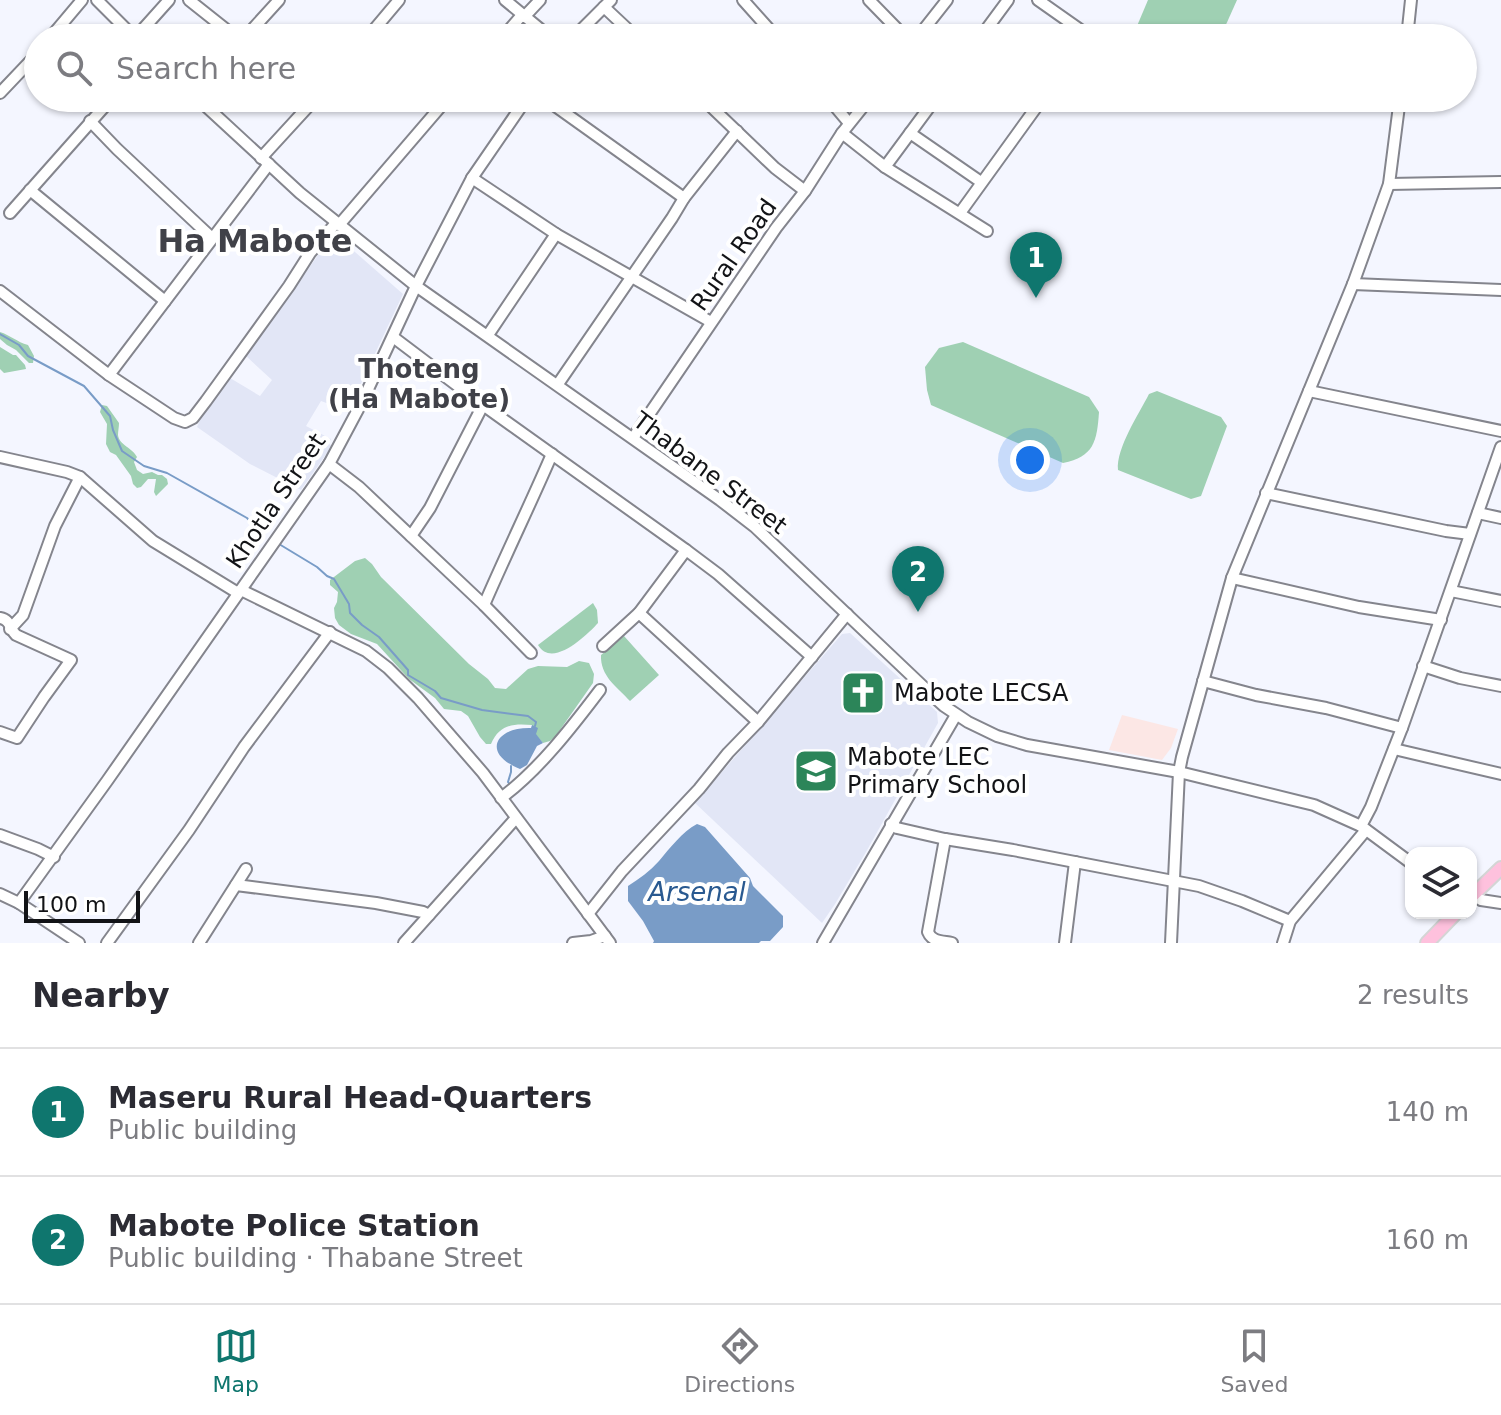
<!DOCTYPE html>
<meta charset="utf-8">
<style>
body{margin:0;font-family:"DejaVu Sans",sans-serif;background:#f7f7f7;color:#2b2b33}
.controls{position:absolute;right:24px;bottom:24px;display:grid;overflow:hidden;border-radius:16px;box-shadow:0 2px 6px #0004}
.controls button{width:72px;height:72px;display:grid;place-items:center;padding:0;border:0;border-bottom:2px solid #e1e1e2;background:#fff;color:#2b2b33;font:40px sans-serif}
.scale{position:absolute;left:24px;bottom:20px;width:116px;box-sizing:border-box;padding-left:8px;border:4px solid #121316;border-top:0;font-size:22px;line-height:28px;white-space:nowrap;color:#121316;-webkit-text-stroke:6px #fff;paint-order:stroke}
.you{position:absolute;left:1030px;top:460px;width:28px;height:28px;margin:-20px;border:6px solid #fff;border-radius:50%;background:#1a73e8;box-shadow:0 0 0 12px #1a73e833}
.badge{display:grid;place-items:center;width:52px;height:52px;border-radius:50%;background:#0f766e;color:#fff;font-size:26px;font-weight:700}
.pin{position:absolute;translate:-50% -66px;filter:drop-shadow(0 2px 4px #0008)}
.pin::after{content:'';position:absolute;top:42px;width:28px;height:24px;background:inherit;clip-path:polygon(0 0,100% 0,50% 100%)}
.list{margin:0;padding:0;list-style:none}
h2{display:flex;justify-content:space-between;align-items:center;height:104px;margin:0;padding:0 32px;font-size:34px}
h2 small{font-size:26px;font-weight:400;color:#7c7c81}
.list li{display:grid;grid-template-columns:52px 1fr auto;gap:24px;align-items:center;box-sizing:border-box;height:128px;padding:0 32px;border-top:2px solid #e1e1e2}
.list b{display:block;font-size:30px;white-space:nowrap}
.list p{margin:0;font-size:26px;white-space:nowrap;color:#7c7c81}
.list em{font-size:26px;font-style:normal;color:#7c7c81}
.icon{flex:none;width:44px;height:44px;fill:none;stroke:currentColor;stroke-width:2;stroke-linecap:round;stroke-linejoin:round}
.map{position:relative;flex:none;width:1501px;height:943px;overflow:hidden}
.search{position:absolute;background:#fff;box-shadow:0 2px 6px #0004;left:24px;right:24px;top:24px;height:88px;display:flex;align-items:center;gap:20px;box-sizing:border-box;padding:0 28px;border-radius:44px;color:#7c7c81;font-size:30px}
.sheet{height:360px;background:#fff}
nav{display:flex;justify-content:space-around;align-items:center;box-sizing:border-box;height:112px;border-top:2px solid #e1e1e2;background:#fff;font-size:22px;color:#7c7c81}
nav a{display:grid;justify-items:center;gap:4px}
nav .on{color:#0f766e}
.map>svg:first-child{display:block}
.industrial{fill:#fce7e5}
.built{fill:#e2e6f6}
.green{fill:#9fd0b3}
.water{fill:#799cc7}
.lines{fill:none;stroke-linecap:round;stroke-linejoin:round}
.stream{stroke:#799cc7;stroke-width:2}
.minor-casing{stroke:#84858d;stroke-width:14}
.major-casing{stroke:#d4d5d5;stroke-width:16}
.minor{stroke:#fff;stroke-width:10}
.major{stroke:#fec1dd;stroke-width:12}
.labels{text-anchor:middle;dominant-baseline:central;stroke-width:8;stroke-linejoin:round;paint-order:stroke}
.street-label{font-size:24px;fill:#121316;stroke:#fff}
.poi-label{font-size:24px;fill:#121316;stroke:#fff;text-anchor:start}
.neighbourhood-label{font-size:26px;font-weight:bold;fill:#404148;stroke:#fff}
.water-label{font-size:26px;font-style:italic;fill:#295990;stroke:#fff}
.district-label{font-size:32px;font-weight:bold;fill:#404148;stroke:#fff}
</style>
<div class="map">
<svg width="1501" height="943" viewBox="0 0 1501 943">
<rect width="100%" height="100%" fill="#f4f6ff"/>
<path class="industrial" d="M1122,715L1178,729L1171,748L1162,760L1109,750Z"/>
<g class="built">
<path d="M338,241L355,252L403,294L348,411L321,401L306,426L331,439L329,444L332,446L301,490L250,464L197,427L204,410L230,378L260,396L272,380L246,356L326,244Z"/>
<path d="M850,633L937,712L938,723L866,852L835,904L822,923L695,803L842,634Z"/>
</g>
<g class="green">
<path d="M1148,0H1237L1220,38H1164L1137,26Z"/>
<path d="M0,332C10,335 17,342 28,345L34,356L33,363H29L16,350L7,345L0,339Z"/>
<path d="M963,342L1089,397L1099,412C1097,441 1094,457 1063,463L931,405L927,390L925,367L939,348Z"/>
<path d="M0,347L13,355H16L25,365L26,369L4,373L0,369Z"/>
<path d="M1157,391L1221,417L1227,426L1201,496L1191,499L1118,470C1116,448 1139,414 1149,394Z"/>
<path d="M102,405L107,406L119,423C119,427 118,431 118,435C119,445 133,448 137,457L134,462L137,470L143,474L152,472L158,475H162L167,479L168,484L156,496L154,492L156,479H148L141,487L137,488L133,484L131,476L116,455L110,452L106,444L107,424L100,412Z"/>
<path d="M365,558L372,564L381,577L469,664L488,679L495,688L506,689L528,669L538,666L567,667L579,661L589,663L594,674L593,683L555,737L550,741L543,743L535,734L532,725C513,723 499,725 491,744H486L480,737L468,716L461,711L444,709L435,698L409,679L377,644L351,634L339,625L335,618L334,608L337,602L338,592L330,585V580L355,561Z"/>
<path d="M593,603L597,610L598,623C587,635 552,669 538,645Z"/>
<path d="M624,636L659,675L630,701C617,687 600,676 601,655Z"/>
</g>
<g class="water">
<path d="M532,725L538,728L536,734L543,743L537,746L527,765L520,769C482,754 494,727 531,728Z"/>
<path d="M697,824L705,827L750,878L753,886L783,916V927L770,941H761L759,943H653L654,941L643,921L628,901V886C639,879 650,871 659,861C670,848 682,832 697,824Z"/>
</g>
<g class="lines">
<g class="stream">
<path d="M0,334L19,345L28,356L84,386L110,416L113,430L122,451L144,466L167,473L247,518L264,536"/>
<path d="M279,544L317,567L327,576L334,579L349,604L350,613L362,625L379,637L408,670V675L435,691L441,698L482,710L528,716L536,722L535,726"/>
<path d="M511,786L508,782L511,772V766"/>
</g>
<g class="minor-casing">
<g id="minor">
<path d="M97,0L135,38"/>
<path d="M189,0L233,35L240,37L249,33L279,0"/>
<path d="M505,0L551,38"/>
<path d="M743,0L777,38"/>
<path d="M869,0L906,38"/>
<path d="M1038,0L1092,38"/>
<path d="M604,7L637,38"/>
<path d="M524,17L540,0"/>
<path d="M50,38L82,0"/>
<path d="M135,38L169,0"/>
<path d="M367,38L399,0"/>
<path d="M502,38L522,15"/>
<path d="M573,38L611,0"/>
<path d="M917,38L947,0"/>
<path d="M980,38L1008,0"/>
<path d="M1407,38L1411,0"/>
<path d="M0,93L38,53"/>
<path d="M197,98L300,193L416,286L720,500L755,527L933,696L944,706L968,722L997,736L1027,745L1179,772L1314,805L1361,826L1411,863"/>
<path d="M544,98L684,198"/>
<path d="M702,98L775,168L805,191"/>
<path d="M828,98L849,123"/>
<path d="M90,121L117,149L212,238"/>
<path d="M842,133L885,167L987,231"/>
<path d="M910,133L981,182"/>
<path d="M261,158L316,98"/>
<path d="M885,167L936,98"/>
<path d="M472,178L556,234L711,322"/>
<path d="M1389,184L1501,182"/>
<path d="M30,190L165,301"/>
<path d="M10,213L112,98"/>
<path d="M960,213L1043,98"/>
<path d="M339,225L448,98"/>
<path d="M1353,284L1501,290"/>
<path d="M0,291L109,375L174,418L185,422L193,418L206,401L289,286L310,253L336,223"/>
<path d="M488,335L556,234"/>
<path d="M393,337L483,405L686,550L718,574L812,657"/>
<path d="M109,375L269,164"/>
<path d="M558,384L672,218L684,198L737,131"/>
<path d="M1309,391L1501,431"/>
<path d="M633,438L776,228L805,191L842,133L870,98"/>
<path d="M0,457L67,472L80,477L153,541L238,593"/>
<path d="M329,464L359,487L484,605L531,653"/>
<path d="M1266,493L1446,531L1470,534"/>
<path d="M1478,513L1501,518"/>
<path d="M411,536L430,508L483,405"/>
<path d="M1232,578L1359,607L1441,620"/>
<path d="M241,590L366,651L388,668L418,698L483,773L610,943"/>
<path d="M1451,591L1501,601"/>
<path d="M484,605C506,554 530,505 552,454"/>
<path d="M639,613L758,722"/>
<path d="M0,618C11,620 9,628 16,635L71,660L44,697L17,738L0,732"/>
<path d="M10,629L23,615L55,526L80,477"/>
<path d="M603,646L639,613L686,550"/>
<path d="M1423,666L1460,678L1501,686"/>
<path d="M1203,681L1256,695L1326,708L1402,728"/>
<path d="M1394,749L1501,774"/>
<path d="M501,798C538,771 572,727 600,690"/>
<path d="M891,824L897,828L945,839L1013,850L1199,886L1242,901L1290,921"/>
<path d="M1361,826L1371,807L1402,728L1501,447"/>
<path d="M0,835L38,849L54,857"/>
<path d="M945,839L928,932C932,942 942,941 952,943"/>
<path d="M236,885L376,903L423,912L429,915"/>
<path d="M0,894L19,903L79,943"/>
<path d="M1473,895L1481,900L1501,903"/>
<path d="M19,903L107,781L329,464L362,402L416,286L472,178L527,98"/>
<path d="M588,914L622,871L699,789L728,753L758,722L847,614"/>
<path d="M107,943L189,830L244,747L330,632"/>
<path d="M199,943L246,869"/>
<path d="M404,943L516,818"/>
<path d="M573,943L591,941L605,936"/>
<path d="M823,943L956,715"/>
<path d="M1065,943L1075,862"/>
<path d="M1171,943L1179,772L1182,757L1232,578L1353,284L1389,184L1400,98"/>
<path d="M1283,943L1290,921L1366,830"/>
</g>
</g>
<g class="major-casing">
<g id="major">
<path d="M1471,897L1501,868"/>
<path d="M1427,943L1456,913"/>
</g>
</g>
<use href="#minor" class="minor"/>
<use href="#major" class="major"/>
</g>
<defs>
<g id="church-square" transform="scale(2.3)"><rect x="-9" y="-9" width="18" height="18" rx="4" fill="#2c8559" stroke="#fff"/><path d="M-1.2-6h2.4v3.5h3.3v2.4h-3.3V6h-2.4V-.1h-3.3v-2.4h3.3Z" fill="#fff"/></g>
<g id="school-square" transform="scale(2.3)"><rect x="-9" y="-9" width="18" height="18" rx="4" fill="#2c8559" stroke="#fff"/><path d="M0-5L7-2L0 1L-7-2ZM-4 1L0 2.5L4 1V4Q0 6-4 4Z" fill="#fff"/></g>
</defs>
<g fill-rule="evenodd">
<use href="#church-square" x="863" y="693"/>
<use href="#school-square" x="816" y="771"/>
</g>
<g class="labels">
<g class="street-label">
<text transform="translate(734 255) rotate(-55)">Rural Road</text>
<text transform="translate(710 473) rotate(37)">Thabane Street</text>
<text transform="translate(276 501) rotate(-56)">Khotla Street</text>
</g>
<g class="poi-label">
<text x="894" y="693">Mabote LECSA</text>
<text x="847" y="757">Mabote LEC<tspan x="847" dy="28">Primary School</tspan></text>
</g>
<g class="neighbourhood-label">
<text x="419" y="369">Thoteng<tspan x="419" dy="30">(Ha Mabote)</tspan></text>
</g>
<g class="water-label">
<text x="697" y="892">Arsenal</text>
</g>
<g class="district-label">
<text x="255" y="241">Ha Mabote</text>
</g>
</g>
</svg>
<div class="controls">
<button><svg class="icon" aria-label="layers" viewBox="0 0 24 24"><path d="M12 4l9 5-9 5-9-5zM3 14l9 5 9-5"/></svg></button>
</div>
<div class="scale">100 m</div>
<div class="you"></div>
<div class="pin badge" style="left:1036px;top:298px">1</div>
<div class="pin badge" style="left:918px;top:612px">2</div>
<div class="search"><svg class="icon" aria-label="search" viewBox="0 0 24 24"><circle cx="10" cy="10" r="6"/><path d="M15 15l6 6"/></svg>Search here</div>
</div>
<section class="sheet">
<h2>Nearby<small>2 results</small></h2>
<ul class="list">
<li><span class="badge">1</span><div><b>Maseru Rural Head-Quarters</b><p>Public building</p></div><em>140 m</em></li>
<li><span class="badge">2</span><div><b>Mabote Police Station</b><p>Public building · Thabane Street</p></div><em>160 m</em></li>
</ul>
</section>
<nav>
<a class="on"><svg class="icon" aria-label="map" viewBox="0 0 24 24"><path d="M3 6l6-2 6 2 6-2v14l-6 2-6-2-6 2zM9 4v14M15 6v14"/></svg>Map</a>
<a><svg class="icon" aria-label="directions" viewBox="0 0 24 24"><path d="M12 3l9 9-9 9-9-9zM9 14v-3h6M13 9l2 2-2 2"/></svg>Directions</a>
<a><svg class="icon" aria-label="saved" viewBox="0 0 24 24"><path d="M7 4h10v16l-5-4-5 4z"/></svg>Saved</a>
</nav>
